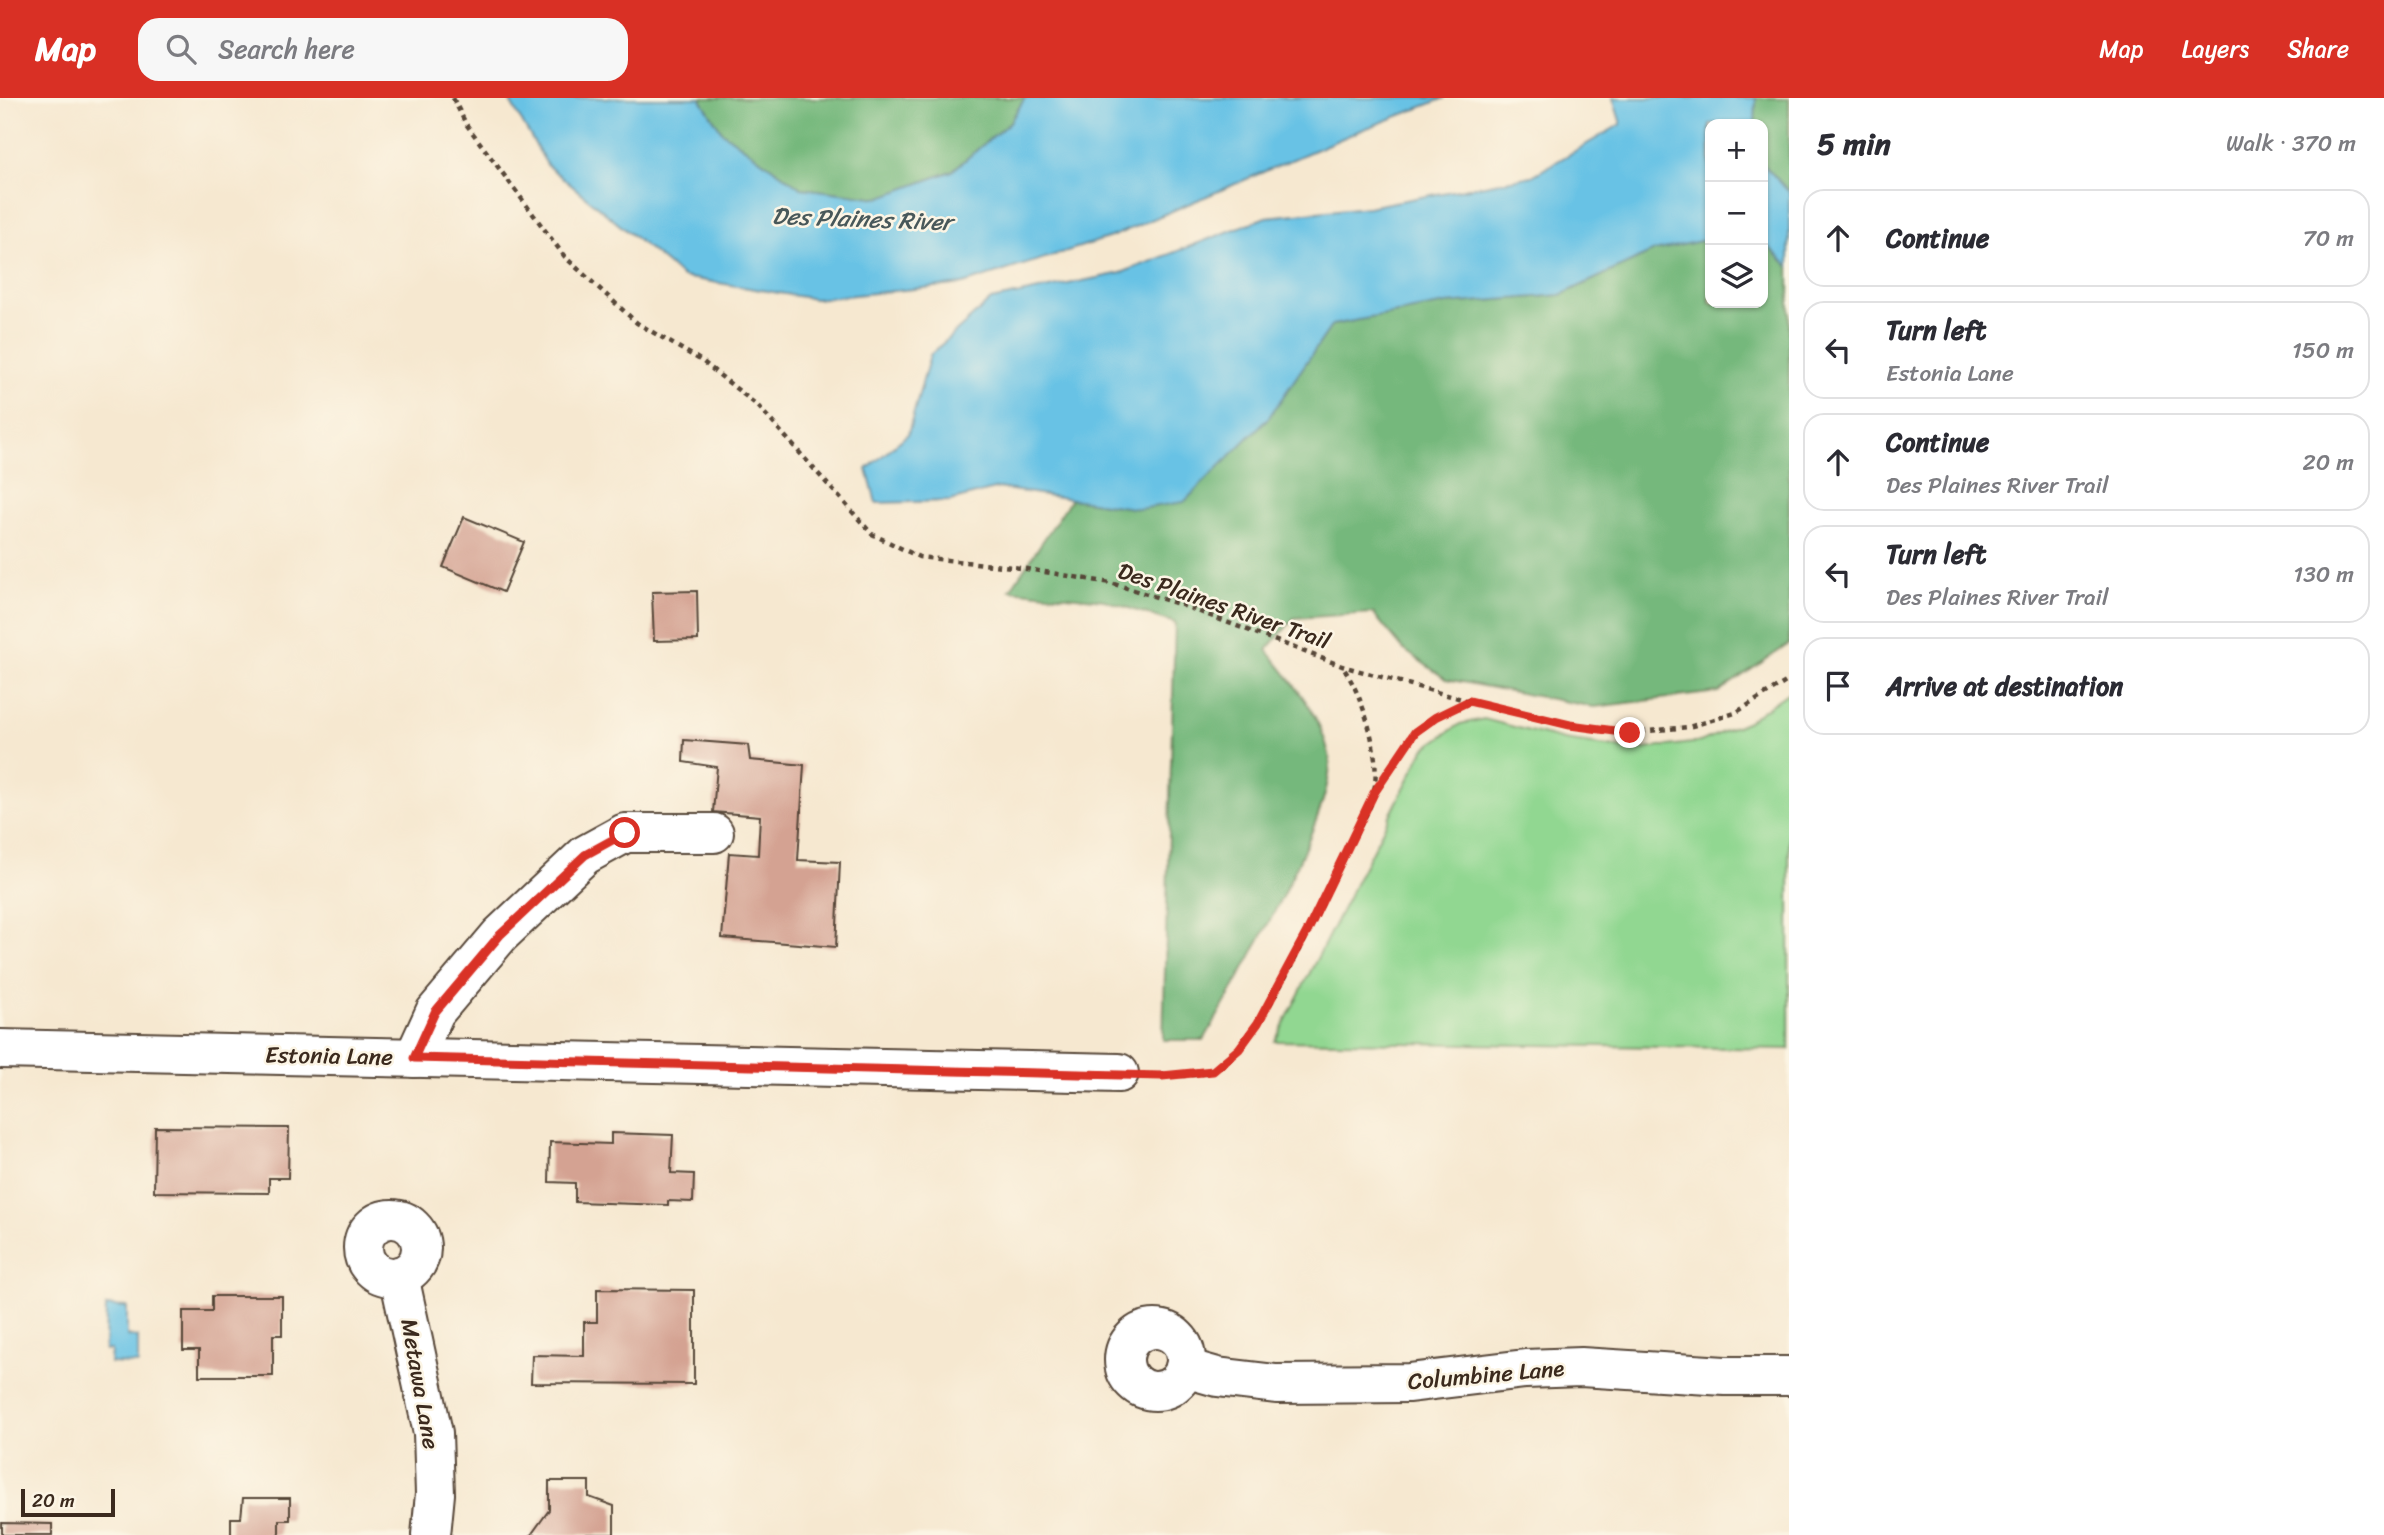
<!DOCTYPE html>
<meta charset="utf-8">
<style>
body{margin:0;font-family:Sriracha,sans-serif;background:#f7f7f7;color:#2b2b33}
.controls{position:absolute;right:21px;top:21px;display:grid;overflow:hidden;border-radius:14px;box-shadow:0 2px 5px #0004}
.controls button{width:63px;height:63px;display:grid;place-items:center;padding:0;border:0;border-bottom:2px solid #e1e1e2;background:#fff;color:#2b2b33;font:35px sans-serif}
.scale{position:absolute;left:21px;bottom:18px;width:94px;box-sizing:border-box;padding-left:7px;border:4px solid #3b2a1e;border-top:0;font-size:19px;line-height:24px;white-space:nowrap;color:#3b2a1e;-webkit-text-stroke:5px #fcf5e5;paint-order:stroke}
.stop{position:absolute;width:21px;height:21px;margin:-16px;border:5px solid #d93025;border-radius:50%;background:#fff}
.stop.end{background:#d93025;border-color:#fff;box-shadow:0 2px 7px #0008}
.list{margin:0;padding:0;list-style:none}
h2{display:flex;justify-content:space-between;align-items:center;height:91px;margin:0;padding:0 28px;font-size:30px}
h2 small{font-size:23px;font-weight:400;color:#7c7c81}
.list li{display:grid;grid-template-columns:46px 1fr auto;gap:21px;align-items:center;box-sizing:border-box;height:98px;margin:0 14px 14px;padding:0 14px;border:2px solid #e1e1e2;border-radius:21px}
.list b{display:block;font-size:26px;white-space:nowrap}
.list p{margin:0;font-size:23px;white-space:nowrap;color:#7c7c81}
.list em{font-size:23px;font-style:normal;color:#7c7c81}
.icon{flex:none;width:38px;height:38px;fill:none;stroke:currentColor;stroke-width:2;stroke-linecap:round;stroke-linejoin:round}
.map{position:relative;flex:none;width:1789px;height:1437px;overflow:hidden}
header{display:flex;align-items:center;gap:42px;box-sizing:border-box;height:98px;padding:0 35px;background:#d93025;color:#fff}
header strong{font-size:33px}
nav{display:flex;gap:38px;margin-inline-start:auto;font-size:24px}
.search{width:490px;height:63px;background:#f7f7f7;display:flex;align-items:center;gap:18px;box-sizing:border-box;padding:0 24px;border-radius:21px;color:#7c7c81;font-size:26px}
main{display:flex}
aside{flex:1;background:#fff}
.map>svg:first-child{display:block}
.green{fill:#91d791;stroke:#668058;stroke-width:2}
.forest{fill:#74b87b;stroke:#58714c;stroke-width:2}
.water{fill:#68c2e5;stroke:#527682;stroke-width:2}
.building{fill:#d4a292}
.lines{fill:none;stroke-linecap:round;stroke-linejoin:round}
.minor-casing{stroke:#574639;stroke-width:42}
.path{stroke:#574639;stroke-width:4.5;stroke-dasharray:5 5;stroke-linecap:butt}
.minor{stroke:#fff;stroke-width:38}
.route{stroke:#d93025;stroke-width:9}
.labels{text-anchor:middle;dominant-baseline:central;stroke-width:5;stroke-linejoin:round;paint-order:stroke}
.street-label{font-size:23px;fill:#3b2a1e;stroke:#fcf5e5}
.water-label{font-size:24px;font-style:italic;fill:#48585a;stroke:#fcf5e5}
</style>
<header>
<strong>Map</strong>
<div class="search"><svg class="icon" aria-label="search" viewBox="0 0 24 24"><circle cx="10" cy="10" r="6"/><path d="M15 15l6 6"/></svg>Search here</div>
<nav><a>Map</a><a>Layers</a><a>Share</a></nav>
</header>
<main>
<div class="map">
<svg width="1789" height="1437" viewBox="0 0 1789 1437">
<rect width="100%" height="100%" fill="#fcf5e5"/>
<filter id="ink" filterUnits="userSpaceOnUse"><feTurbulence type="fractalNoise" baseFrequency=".0143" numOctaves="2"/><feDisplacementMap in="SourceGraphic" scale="14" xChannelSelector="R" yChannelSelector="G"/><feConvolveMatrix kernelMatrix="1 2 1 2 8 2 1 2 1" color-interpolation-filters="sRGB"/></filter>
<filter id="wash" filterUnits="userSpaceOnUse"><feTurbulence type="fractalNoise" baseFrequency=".00686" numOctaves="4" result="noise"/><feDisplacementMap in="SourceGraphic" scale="28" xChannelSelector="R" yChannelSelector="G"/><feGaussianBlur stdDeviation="1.57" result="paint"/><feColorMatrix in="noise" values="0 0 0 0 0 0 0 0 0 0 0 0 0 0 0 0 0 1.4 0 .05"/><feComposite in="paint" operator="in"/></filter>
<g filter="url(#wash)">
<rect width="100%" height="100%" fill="#f6e8d0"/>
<path class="green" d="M1789,594V951L1275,943L1424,651L1460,626L1484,621L1564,642L1636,652L1700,644L1748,623Z"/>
<g class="forest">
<path d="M700,0H1025L1010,24L952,73L880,100L801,90L722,34Z"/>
<path d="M1756,0H1789V94L1763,66V26H1755Z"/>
<path d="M1710,141V205H1763V144L1789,168V546L1718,594L1594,609L1446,581L1403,551L1373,515L1294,520L1267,552C1293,585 1319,614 1329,656C1341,708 1233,890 1204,942H1163L1175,525L1104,502L1010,492L1071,401L1139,411L1269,319L1332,227L1446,206L1561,197L1654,153Z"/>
</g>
<g class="water">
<path d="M508,0H700L722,34L801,90L879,100L952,73L1010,24L1025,0H1445L1359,33L1111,139L963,186L815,201L683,179L548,68Z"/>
<path d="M1613,0H1756L1755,26H1710V141L1654,153L1561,197L1446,206L1332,227L1269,319L1184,404L1139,411L998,390L950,403L876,405L867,371L908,336L930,257L991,202L1121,175L1266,119L1368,109L1532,78L1621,26Z"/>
<path d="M1763,66L1789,94V168L1763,144Z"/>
<path d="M106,1208L127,1209V1238L138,1239V1266L110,1265L111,1252H105Z"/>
</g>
<g id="blocks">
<g class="building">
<path d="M464,419L524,444L503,494L443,469Z"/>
<path d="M697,493L698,542L654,543L652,494Z"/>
<path d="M684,642L748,647L750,662L804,667L798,762L840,764L836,849L722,840L729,755L758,757L760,718L713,714L717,669L683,664Z"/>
<path d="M155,1029L289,1030L288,1080H269V1095L154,1094Z"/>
<path d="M611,1035L673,1037L671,1075L694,1076L693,1104L668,1103V1107L575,1104V1085L549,1084L550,1044L611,1046Z"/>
<path d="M597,1191L694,1192V1286L531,1285L532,1257L584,1258V1224H597Z"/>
<path d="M212,1198H282V1237H273V1278H199V1252H183V1213H212Z"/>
<path d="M549,1383H589V1399L614,1408V1436L531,1437L549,1412Z"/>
<path d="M243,1400H290V1422H279V1437H231V1420H241Z"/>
<path d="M2,1425L52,1426V1437H2Z"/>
</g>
</g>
</g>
<g filter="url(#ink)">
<use href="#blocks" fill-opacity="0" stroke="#574639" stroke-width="2"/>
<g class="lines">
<g class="minor-casing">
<g id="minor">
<path d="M0,951L1119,975"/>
<path d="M414,960L435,914L500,837L585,757L625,735H714"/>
<circle cx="392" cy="1150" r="29"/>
<path d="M399,1178L433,1335L435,1396L431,1437"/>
<circle cx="1155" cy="1262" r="31"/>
<path d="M1185,1270L1217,1279L1276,1286L1409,1285L1525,1271L1581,1269L1725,1278H1789"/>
</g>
</g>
<g class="path">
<path d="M453,0L466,26L565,159L637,225L702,263L758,308L872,436L919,459L1021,470L1111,485L1179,506L1342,568L1469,603L1570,627L1630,635L1689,629L1735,615L1789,582"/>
<path d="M1374,695L1415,634L1436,619L1468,604"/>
<path d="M1151,977C1165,978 1203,978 1214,972C1262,946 1322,804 1347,752C1355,734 1371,713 1374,694C1381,657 1364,599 1342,568"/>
</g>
<use href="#minor" class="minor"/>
</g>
</g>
<g class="lines" filter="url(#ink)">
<path class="route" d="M625,735L585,757L500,837L435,914L414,960L1162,978L1213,973L1239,951L1258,925L1308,832L1374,695L1415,634L1436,619L1469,603L1570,627L1630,635"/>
</g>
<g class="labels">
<g class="street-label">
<text transform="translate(1224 508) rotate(19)">Des Plaines River Trail</text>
<text transform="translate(329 958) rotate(1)">Estonia Lane</text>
<text transform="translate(1486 1277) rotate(-5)">Columbine Lane</text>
<text transform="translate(420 1286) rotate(80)">Metawa Lane</text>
</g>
<g class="water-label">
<text transform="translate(862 121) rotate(2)">Des Plaines River</text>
</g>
</g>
</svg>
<div class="controls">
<button>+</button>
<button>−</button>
<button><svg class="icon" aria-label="layers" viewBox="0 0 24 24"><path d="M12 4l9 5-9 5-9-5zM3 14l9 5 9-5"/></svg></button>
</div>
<div class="scale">20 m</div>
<div class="stop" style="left:625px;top:735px"></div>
<div class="stop end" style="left:1630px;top:635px"></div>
</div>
<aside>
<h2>5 min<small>Walk · 370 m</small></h2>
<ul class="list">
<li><svg class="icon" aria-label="ahead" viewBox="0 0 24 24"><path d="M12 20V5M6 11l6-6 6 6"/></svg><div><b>Continue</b></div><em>70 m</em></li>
<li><svg class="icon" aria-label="left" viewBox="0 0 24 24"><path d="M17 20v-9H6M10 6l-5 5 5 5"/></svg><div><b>Turn left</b><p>Estonia Lane</p></div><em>150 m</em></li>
<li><svg class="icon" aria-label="ahead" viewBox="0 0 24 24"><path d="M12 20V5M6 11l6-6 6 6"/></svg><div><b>Continue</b><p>Des Plaines River Trail</p></div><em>20 m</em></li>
<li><svg class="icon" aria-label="left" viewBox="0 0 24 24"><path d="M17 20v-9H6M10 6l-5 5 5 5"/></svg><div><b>Turn left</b><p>Des Plaines River Trail</p></div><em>130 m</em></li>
<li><svg class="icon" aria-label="arrive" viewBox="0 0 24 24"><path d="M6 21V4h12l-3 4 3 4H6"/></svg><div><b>Arrive at destination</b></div></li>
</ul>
</aside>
</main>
